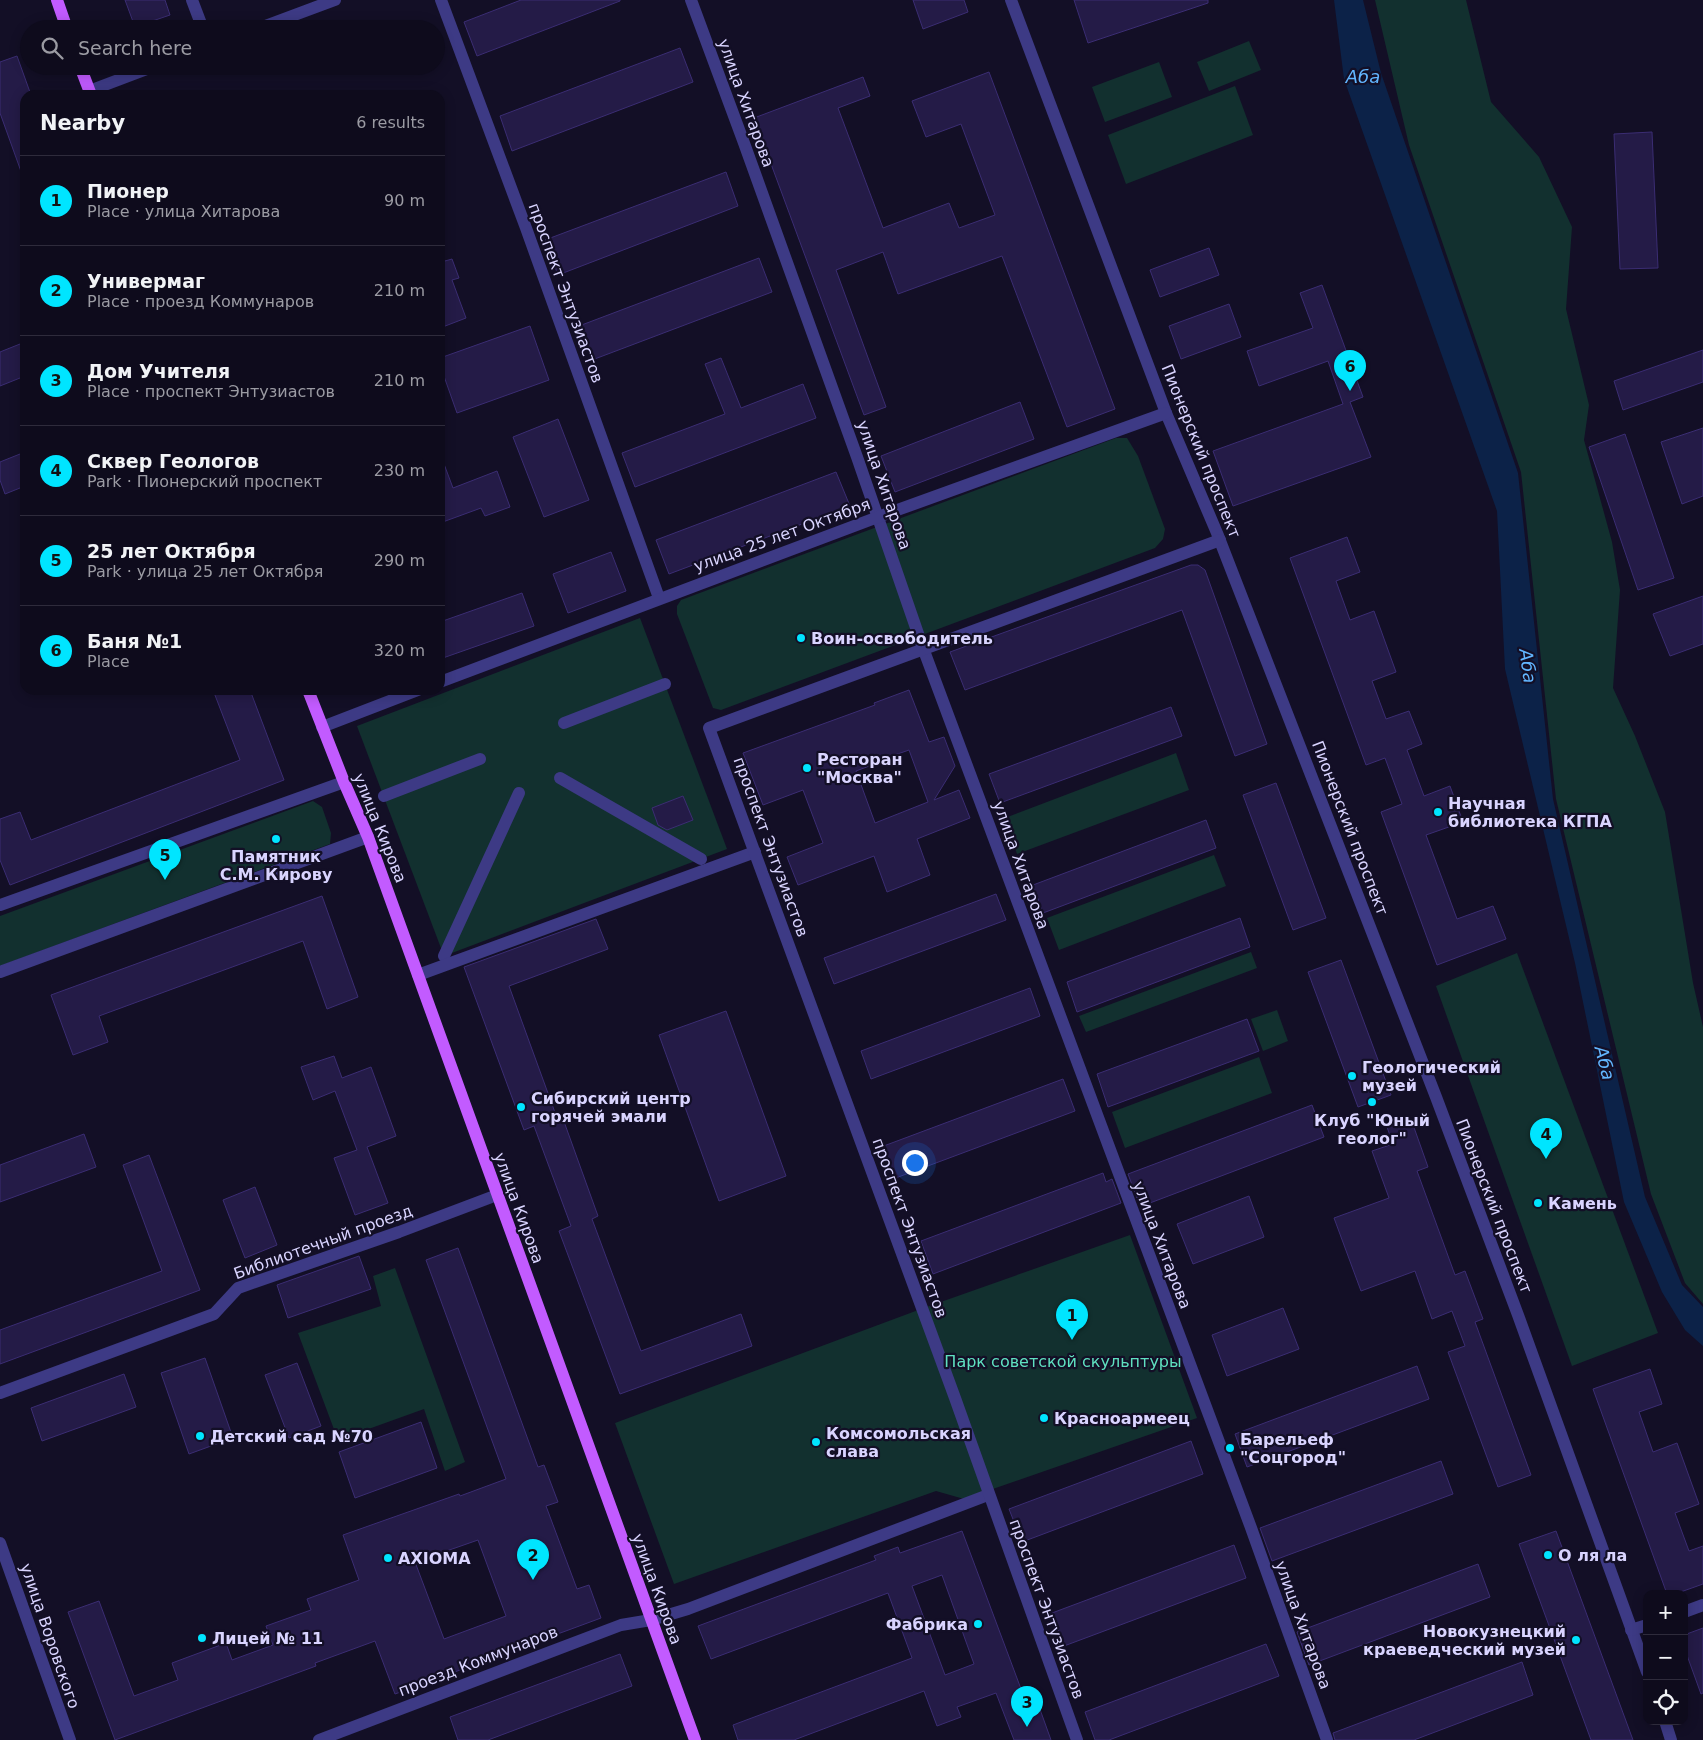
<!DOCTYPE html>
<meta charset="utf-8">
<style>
body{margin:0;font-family:"DejaVu Sans",sans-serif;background:#171425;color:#f1f3f6}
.controls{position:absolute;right:15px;bottom:15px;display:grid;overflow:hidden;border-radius:10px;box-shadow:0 2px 12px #0003}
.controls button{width:45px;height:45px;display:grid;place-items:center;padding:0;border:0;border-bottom:1px solid #2e2b3b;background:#0e0b1c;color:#f1f3f6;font:25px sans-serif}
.you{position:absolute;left:914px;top:1162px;width:18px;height:18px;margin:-12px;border:4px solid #fff;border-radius:50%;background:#1a73e8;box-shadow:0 0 0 8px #1a73e833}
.badge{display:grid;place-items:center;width:32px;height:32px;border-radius:50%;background:#00e5ff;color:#111;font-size:16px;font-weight:700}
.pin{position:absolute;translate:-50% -41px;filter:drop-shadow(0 1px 2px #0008)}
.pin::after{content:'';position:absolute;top:26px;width:18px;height:15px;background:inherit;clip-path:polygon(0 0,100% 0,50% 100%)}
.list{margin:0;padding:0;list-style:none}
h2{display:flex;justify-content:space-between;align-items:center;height:65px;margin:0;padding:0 20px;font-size:21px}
h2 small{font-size:16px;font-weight:400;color:#9b9ba3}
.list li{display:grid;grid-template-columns:32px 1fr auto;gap:15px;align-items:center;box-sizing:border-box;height:90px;padding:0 20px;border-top:1px solid #2e2b3b}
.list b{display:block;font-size:19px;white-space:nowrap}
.list p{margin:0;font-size:16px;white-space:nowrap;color:#9b9ba3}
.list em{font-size:16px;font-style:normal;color:#9b9ba3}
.icon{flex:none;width:28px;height:28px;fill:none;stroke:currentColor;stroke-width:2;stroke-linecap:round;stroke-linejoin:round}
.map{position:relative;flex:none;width:1703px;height:1740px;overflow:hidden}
.search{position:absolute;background:#0e0b1c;box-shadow:0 2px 12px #0003;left:20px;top:20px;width:425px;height:55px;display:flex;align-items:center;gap:12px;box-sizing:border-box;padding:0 18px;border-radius:28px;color:#9b9ba3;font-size:19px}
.panel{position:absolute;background:#0e0b1c;box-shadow:0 2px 12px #0003;left:20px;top:90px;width:425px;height:605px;border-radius:15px}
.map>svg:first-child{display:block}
.green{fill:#12302f}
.water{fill:#0c2248}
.building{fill:#241b47;stroke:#3b2d73;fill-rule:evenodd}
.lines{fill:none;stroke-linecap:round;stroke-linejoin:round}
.minor{stroke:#3d3a85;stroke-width:12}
.major{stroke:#c25bff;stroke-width:12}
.poi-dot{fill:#00e5ff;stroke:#130f26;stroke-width:2}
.labels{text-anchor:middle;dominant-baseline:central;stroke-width:4.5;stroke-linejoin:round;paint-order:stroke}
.street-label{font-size:16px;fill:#d9d4ff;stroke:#130f26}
.poi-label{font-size:16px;font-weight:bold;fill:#d9d4ff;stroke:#130f26;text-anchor:start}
.park-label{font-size:16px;fill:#5fe0c0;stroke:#130f26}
.water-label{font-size:18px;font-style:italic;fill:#62b6ff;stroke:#130f26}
</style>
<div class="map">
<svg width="1703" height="1740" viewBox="0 0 1703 1740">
<rect width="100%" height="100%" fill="#130f26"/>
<g class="green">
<path d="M1375,0H1466L1491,102L1539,157L1572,227L1566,309L1589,405L1584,440L1612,542L1620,590L1613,688L1635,736L1665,812L1693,983L1703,1027V1304L1685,1283L1651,1194L1556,799L1521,472L1409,145Z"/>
<path d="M1249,41L1261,70L1209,91L1197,62Z"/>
<path d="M1159,62L1172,97L1105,122L1092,87Z"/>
<path d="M1235,86L1253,135L1126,184L1108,135Z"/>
<path d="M1116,438H1127L1138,456L1165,529L1163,539L1155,548L721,710L713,708L677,614V606L681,600Z"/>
<path d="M640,618L727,849L444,956L357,726Z"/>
<path d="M1176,753L1189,790L1017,854L1005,818Z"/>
<path d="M313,801L322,807L331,833L330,844L0,966V916Z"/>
<path d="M1214,855L1226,886L1059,950L1047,918Z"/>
<path d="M1251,952L1257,968L1086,1032L1079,1016Z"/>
<path d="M1517,953L1658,1333L1572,1366L1436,986Z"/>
<path d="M1277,1010L1288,1041L1263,1051L1251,1019Z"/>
<path d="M1259,1057L1272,1093L1125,1148L1112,1112Z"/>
<path d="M1130,1235L1197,1418L964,1499L936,1491L674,1584L615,1423L921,1309Z"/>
<path d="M395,1268L465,1462L445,1471L424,1409L338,1440L298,1333L381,1306L373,1276Z"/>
</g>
<path class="water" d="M1334,0H1363L1381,73L1518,473L1553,799L1645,1197L1682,1285L1703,1307V1346L1685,1330L1662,1292L1624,1202L1575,963L1505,669L1497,511L1344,79Z"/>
<g class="building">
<path d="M125,0H165L170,15L135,27Z"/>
<path d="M521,0H620V1L477,56L464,22Z"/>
<path d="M913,0H964L968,12L923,29Z"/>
<path d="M1074,0H1208V3L1088,43Z"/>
<path d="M680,48L693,82L512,151L500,116Z"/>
<path d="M17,56L31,95H25V176L23,177L0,113V62Z"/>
<path d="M989,72L1115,409L1067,427L1002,256L898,294L883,252L836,270L886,407L864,415L754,118L863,77L870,96L838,108L883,228L949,203L959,228L995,215L961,124L926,137L912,101Z"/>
<path d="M1652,132L1658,268L1620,269L1614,134Z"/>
<path d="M726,172L738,206L558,275L545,240Z"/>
<path d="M1209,248L1219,275L1160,297L1150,270Z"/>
<path d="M440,252H441L445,261L452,259L459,278L452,280L466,318L440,328Z"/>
<path d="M759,258L772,292L592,360L579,326Z"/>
<path d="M1322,285L1363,397L1350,402L1371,457L1233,506L1213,451L1343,404L1328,361L1259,386L1247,351L1313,328L1300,293Z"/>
<path d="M1229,304L1241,337L1181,359L1169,326Z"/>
<path d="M530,326L549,380L457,413L440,365V358Z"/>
<path d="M25,342V376L0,386V352Z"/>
<path d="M1703,350V382L1623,410L1614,381Z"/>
<path d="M721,358L741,408L803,384L816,418L635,487L622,453L725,414L705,364Z"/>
<path d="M1020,402L1034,439L895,492L881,456Z"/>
<path d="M558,419L589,500L544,517L513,437Z"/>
<path d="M1703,428V496L1682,504L1661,442Z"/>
<path d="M1625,434L1674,578L1638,590L1589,447Z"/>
<path d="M25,452V486L5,494L0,480V462Z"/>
<path d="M440,456H441L453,488L497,471L510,507L485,516L481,508L440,523Z"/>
<path d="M836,472L850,506L669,574L656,540Z"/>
<path d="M1347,537L1360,572L1336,581L1350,620L1374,611L1396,672L1372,681L1386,719L1409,711L1422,744L1407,750L1424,796L1450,786L1463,822L1426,835L1457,919L1493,906L1506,939L1437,965L1381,812L1402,804L1385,758L1366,765L1290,558Z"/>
<path d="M611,552L626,591L568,613L553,574Z"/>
<path d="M1191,565H1198L1205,570L1267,744L1235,756L1182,610L965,690L950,652Z"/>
<path d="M522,593L534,626L440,659V622Z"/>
<path d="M1703,596V644L1670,656L1653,614Z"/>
<path d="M213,690H250L284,780L10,885L0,860V819L20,812L31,840L240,760Z"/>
<path d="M909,690L929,742L944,737L955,766L934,800L959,790L970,818L917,839L930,875L887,892L874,856L798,885L787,857L823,843L803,790L763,805L743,753L875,705L874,703ZM909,750L928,802L875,823L856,771L872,765V763Z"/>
<path d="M1171,707L1182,736L1000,803L989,774Z"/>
<path d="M1276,783L1326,918L1293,930L1243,795Z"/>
<path d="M683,796L693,820L667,830L658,825L652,808Z"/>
<path d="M1206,820L1216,848L1043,913L1033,885Z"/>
<path d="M996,894L1006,920L834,984L824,958Z"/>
<path d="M322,896L358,997L327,1009L303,941L99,1016L108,1042L73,1055L51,995Z"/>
<path d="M1240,918L1250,947L1077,1012L1067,982Z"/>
<path d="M596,919L608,949L509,986L557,1118L562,1116L598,1216L592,1219L641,1351L741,1314L752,1346L620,1394L559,1231L571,1226L534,1126L524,1130L464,967Z"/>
<path d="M1341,960L1391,1095L1358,1107L1308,972Z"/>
<path d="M1030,988L1040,1016L871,1079L861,1051Z"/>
<path d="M726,1011L786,1176L719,1201L659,1035Z"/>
<path d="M1247,1019L1259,1051L1108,1107L1097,1074Z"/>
<path d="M334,1056L342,1078L371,1067L396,1136L367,1147L388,1203L355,1215L334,1158L357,1150L335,1091L313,1100L301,1067Z"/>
<path d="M1063,1079L1075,1111L893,1179L881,1147Z"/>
<path d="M1312,1105L1324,1137L1142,1206L1139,1197L1137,1198L1128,1174Z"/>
<path d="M1411,1119L1428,1167L1417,1171L1455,1275L1465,1271L1483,1319L1475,1322L1531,1475L1498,1487L1448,1352L1465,1346L1452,1311L1432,1319L1415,1271L1361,1291L1334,1218L1389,1198L1372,1151L1393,1144L1387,1127Z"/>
<path d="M84,1134L96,1167L0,1202V1165Z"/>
<path d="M149,1155L200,1290L0,1364V1330L162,1271L123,1165Z"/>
<path d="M1103,1173L1106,1182L1112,1179L1121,1203L933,1274L921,1241Z"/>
<path d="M255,1187L277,1245L245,1258L223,1200Z"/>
<path d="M1249,1196L1264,1237L1193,1264L1177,1224Z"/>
<path d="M458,1248L538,1467L544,1465L558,1502L546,1506L577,1589L589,1585L601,1618L395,1694L375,1641L315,1663L316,1666L115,1740L68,1612L99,1601L134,1696L178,1680L172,1663L226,1643L232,1660L273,1645L266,1626L311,1610L307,1599L359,1580L343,1535L459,1494L460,1496L506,1479L426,1260ZM478,1540L506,1616L444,1639L415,1562Z"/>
<path d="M359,1256L371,1289L288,1318L277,1285Z"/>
<path d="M1283,1308L1299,1349L1227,1376L1212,1335Z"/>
<path d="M205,1358L233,1438L189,1454L161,1373Z"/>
<path d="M297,1363L321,1426L289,1438L265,1375Z"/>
<path d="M1417,1366L1429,1399L1247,1467L1235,1434Z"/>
<path d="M1650,1369L1662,1404L1639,1412L1653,1452L1677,1443L1699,1504L1675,1513L1689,1551L1703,1546V1584L1675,1594H1667L1593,1389Z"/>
<path d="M124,1374L136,1407L42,1441L31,1408Z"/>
<path d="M421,1422L437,1468L355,1498L339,1452Z"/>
<path d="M1191,1441L1203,1474L1022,1542L1009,1509Z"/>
<path d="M1441,1461L1453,1494L1272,1561L1260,1528Z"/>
<path d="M962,1531L1027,1705L1037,1701L1051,1740H1014L996,1693L957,1707L961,1717L937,1726L924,1691L794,1740H738L733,1725L912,1658L888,1593L711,1659L698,1626L876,1560L874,1556L898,1547L900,1553ZM942,1575L974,1664L945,1675L912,1586Z"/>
<path d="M1556,1531L1633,1740H1591L1519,1544Z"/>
<path d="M1234,1545L1246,1578L1064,1646L1052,1613Z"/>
<path d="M1478,1564L1490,1597L1309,1665L1297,1632Z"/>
<path d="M1703,1628V1693L1701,1694L1684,1647V1635Z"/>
<path d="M1266,1644L1279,1676L1109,1740H1095L1085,1712Z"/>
<path d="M620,1654L632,1686L488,1740H458L450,1717Z"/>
<path d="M1522,1662L1533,1695L1414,1740H1335L1333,1733Z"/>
</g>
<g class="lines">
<g class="minor">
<path d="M192,0L203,29"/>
<path d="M441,0L526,228L659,598"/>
<path d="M691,0L744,143L857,457L923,648L1250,1525L1327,1740"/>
<path d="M1011,0L1166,413L1217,533L1436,1097L1518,1315L1647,1672"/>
<path d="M257,29L335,0"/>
<path d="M89,91L155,66"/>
<path d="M440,682L878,517L1166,413"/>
<path d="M564,723L665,684"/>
<path d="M322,727L418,690"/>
<path d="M560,778L701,859"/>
<path d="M384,796L480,759"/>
<path d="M0,905L344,782"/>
<path d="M444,956L519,793"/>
<path d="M0,972L368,837"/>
<path d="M418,975L755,852"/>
<path d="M0,1393L214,1314L238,1288L399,1232L497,1195"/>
<path d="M0,1543L70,1740"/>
<path d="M1684,1612L1703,1605"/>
<path d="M1631,1630L1647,1625"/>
<path d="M1665,1721L1671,1740"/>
<path d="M319,1740L621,1625L651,1620L688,1609L988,1495"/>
<path d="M1077,1740L955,1398L709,728L1220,540"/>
</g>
<g class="major">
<path d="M57,0L67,29"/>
<path d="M80,66L91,95"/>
<path d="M308,690L344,782L368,837L695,1740"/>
</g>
</g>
<g class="poi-dot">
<circle cx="801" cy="638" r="5"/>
<circle cx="807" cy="768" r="5"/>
<circle cx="1438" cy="812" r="5"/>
<circle cx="276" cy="839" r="5"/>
<circle cx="1352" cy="1076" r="5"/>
<circle cx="1372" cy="1102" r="5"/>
<circle cx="521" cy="1107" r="5"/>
<circle cx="1538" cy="1203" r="5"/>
<circle cx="1044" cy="1418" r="5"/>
<circle cx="200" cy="1436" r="5"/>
<circle cx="816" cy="1442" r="5"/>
<circle cx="1230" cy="1448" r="5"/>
<circle cx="1548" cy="1555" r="5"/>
<circle cx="388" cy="1558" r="5"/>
<circle cx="978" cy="1624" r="5"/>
<circle cx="202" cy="1638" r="5"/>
<circle cx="1576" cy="1640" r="5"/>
</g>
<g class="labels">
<g class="street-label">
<text transform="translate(746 103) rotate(70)">улица Хитарова</text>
<text transform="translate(566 293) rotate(70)">проспект Энтузиастов</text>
<text transform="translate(1201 451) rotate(68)">Пионерский проспект</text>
<text transform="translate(884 485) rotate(71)">улица Хитарова</text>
<text transform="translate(782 535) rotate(-20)">улица 25 лет Октября</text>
<text transform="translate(380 828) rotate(68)">улица Кирова</text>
<text transform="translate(1350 828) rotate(69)">Пионерский проспект</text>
<text transform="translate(771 847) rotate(70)">проспект Энтузиастов</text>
<text transform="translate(1021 865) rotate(70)">улица Хитарова</text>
<text transform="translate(1494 1206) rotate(69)">Пионерский проспект</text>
<text transform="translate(519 1208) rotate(70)">улица Кирова</text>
<text transform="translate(910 1228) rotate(70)">проспект Энтузиастов</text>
<text transform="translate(323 1242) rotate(-20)">Библиотечный проезд</text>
<text transform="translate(1162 1245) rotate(69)">улица Хитарова</text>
<text transform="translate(657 1589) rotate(70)">улица Кирова</text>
<text transform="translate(1047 1609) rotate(70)">проспект Энтузиастов</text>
<text transform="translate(1303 1625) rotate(70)">улица Хитарова</text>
<text transform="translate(50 1636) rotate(71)">улица Воровского</text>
<text transform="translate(478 1661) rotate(-21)">проезд Коммунаров</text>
</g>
<g class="poi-label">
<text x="811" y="638">Воин-освободитель</text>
<text x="817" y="759">Ресторан<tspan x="817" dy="18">"Москва"</tspan></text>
<text x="1448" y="803">Научная<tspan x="1448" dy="18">библиотека КГПА</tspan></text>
<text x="276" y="856" text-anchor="middle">Памятник<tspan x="276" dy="18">С.М. Кирову</tspan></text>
<text x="1362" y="1067">Геологический<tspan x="1362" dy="18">музей</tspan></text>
<text x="531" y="1098">Сибирский центр<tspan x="531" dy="18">горячей эмали</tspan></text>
<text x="1372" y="1120" text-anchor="middle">Клуб "Юный<tspan x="1372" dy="18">геолог"</tspan></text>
<text x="1548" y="1203">Камень</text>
<text x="1054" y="1418">Красноармеец</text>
<text x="826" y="1433">Комсомольская<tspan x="826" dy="18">слава</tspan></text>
<text x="210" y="1436">Детский сад №70</text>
<text x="1240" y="1439">Барельеф<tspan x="1240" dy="18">"Соцгород"</tspan></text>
<text x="1558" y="1555">О ля ла</text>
<text x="398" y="1558">AXIOMA</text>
<text x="968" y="1624" text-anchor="end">Фабрика</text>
<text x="1566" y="1631" text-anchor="end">Новокузнецкий<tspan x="1566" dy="18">краеведческий музей</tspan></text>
<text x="212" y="1638">Лицей № 11</text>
</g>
<g class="park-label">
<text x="1063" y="1361">Парк советской скульптуры</text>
</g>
<g class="water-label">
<text x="1363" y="76">Аба</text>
<text transform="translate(1528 666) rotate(82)">Аба</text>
<text transform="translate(1605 1063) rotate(76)">Аба</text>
</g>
</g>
</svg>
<div class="controls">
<button>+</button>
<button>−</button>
<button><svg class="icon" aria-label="locate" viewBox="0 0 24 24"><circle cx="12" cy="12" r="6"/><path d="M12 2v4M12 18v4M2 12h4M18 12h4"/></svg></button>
</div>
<div class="you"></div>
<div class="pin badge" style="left:1072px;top:1340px">1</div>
<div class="pin badge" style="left:533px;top:1580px">2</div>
<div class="pin badge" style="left:1027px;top:1727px">3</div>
<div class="pin badge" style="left:1546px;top:1159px">4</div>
<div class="pin badge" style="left:165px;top:880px">5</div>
<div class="pin badge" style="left:1350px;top:391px">6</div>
<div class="search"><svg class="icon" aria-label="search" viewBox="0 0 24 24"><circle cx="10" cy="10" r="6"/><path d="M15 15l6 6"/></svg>Search here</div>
<section class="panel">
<h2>Nearby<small>6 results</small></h2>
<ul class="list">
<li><span class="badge">1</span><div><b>Пионер</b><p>Place · улица Хитарова</p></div><em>90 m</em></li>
<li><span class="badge">2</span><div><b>Универмаг</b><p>Place · проезд Коммунаров</p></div><em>210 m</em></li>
<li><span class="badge">3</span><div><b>Дом Учителя</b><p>Place · проспект Энтузиастов</p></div><em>210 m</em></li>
<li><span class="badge">4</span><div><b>Сквер Геологов</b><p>Park · Пионерский проспект</p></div><em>230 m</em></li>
<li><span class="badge">5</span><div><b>25 лет Октября</b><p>Park · улица 25 лет Октября</p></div><em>290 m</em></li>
<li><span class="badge">6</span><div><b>Баня №1</b><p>Place</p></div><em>320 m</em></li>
</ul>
</section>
</div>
